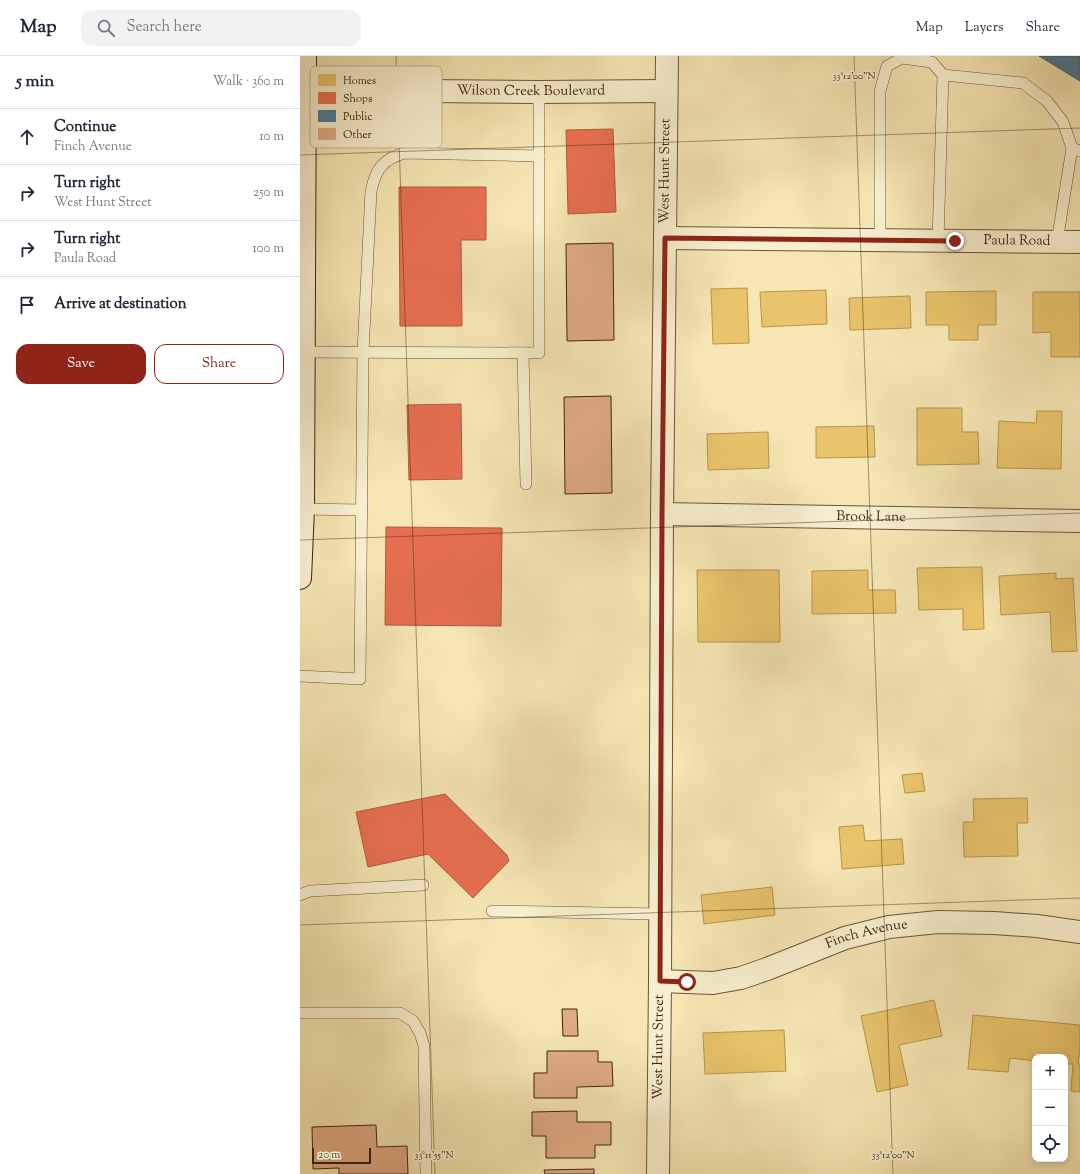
<!DOCTYPE html>
<meta charset="utf-8">
<style>
body{margin:0;font-family:"Sorts Mill Goudy",serif;background:#f2f2f3;color:#1f2937}
.controls{position:absolute;right:12px;bottom:12px;display:grid;overflow:hidden;border-radius:8px;box-shadow:0 2px 10px #0003}
.controls button{width:36px;height:36px;display:grid;place-items:center;padding:0;border:0;border-bottom:1px solid #e0e1e3;background:#fff;color:#1f2937;font:20px sans-serif}
.scale{position:absolute;left:12px;bottom:10px;width:59px;box-sizing:border-box;padding-left:4px;border:2px solid #3f2412;border-top:0;font-size:11px;line-height:14px;white-space:nowrap;color:#3f2412;-webkit-text-stroke:3px #f8efce;paint-order:stroke}
.stop{position:absolute;width:12px;height:12px;margin:-9px;border:3px solid #8f2418;border-radius:50%;background:#fff}
.stop.end{background:#8f2418;border-color:#fff;box-shadow:0 1px 4px #0008}
.list{margin:0;padding:0;list-style:none}
h2{display:flex;justify-content:space-between;align-items:center;height:52px;margin:0;padding:0 16px;font-size:17px}
h2 small{font-size:13px;font-weight:400;color:#747a83}
.list li{display:grid;grid-template-columns:26px 1fr auto;gap:12px;align-items:center;box-sizing:border-box;height:56px;padding:0 16px;border-top:1px solid #e0e1e3}
.list b{display:block;font-size:15px;white-space:nowrap}
.list p{margin:0;font-size:13px;white-space:nowrap;color:#747a83}
.list em{font-size:13px;font-style:normal;color:#747a83}
.actions{display:flex;gap:8px;padding:12px 16px}
.actions a{flex:1;padding:9px 0;border:1px solid #8f2418;border-radius:12px;text-align:center;font-size:14px;color:#8f2418}
.actions .main{background:#8f2418;color:#fff}
.icon{flex:none;width:22px;height:22px;fill:none;stroke:currentColor;stroke-width:2;stroke-linecap:round;stroke-linejoin:round}
.map{position:relative;flex:none;width:780px;height:1118px;overflow:hidden}
header{display:flex;align-items:center;gap:24px;box-sizing:border-box;height:56px;padding:0 20px;background:#fff;border-bottom:1px solid #e0e1e3}
header strong{font-size:19px}
nav{display:flex;gap:22px;margin-inline-start:auto;font-size:14px}
.search{width:280px;height:36px;background:#f2f2f3;display:flex;align-items:center;gap:10px;box-sizing:border-box;padding:0 14px;border-radius:12px;color:#747a83;font-size:15px}
main{display:flex}
aside{flex:1;background:#fff}
.map>svg:first-child{display:block}
.homes{fill:#e9c46a;stroke:#b69450}
.shops{fill:#e76f51;stroke:#b5583e}
.public{fill:#457b9d;stroke:#436173}
.building{fill:#e0ab85;stroke:#3f2412}
.lines{fill:none;stroke-linecap:round;stroke-linejoin:round}
.service-casing{stroke:#6c543a;stroke-width:12}
.minor-casing{stroke:#6c543a;stroke-width:24}
.secondary-casing{stroke:#3f2412;stroke-width:24}
.service{stroke:#f8efce;stroke-width:11}
.minor{stroke:#f8efce;stroke-width:22}
.secondary{stroke:#f8efce;stroke-width:22}
.route{stroke:#8f2418;stroke-width:5}
.ticks{fill:none;stroke:#3f2412;stroke-width:1;stroke-opacity:0.45}
.labels{text-anchor:middle;dominant-baseline:central;stroke-width:4;stroke-linejoin:round;paint-order:stroke}
.street-label{font-size:14px;fill:#3f2412;stroke:#f8efce}
.key{fill:#f8efce;stroke:#c0b296;stroke-width:1}
.key-label{font-size:11px;fill:#3f2412}
.ticks-label{font-size:10px;text-anchor:middle;fill:#3f2412;stroke:#f8efce;stroke-width:4;stroke-linejoin:round;paint-order:stroke}
</style>
<header>
<strong>Map</strong>
<div class="search"><svg class="icon" aria-label="search" viewBox="0 0 24 24"><circle cx="10" cy="10" r="6"/><path d="M15 15l6 6"/></svg>Search here</div>
<nav><a>Map</a><a>Layers</a><a>Share</a></nav>
</header>
<main>
<aside>
<h2>5 min<small>Walk · 360 m</small></h2>
<ul class="list">
<li><svg class="icon" aria-label="ahead" viewBox="0 0 24 24"><path d="M12 20V5M6 11l6-6 6 6"/></svg><div><b>Continue</b><p>Finch Avenue</p></div><em>10 m</em></li>
<li><svg class="icon" aria-label="right" viewBox="0 0 24 24"><path d="M7 20v-9h11M14 6l5 5-5 5"/></svg><div><b>Turn right</b><p>West Hunt Street</p></div><em>250 m</em></li>
<li><svg class="icon" aria-label="right" viewBox="0 0 24 24"><path d="M7 20v-9h11M14 6l5 5-5 5"/></svg><div><b>Turn right</b><p>Paula Road</p></div><em>100 m</em></li>
<li><svg class="icon" aria-label="arrive" viewBox="0 0 24 24"><path d="M6 21V4h12l-3 4 3 4H6"/></svg><div><b>Arrive at destination</b></div></li>
</ul>
<div class="actions"><a class="main">Save</a><a>Share</a></div>
</aside>
<div class="map">
<svg width="780" height="1118" viewBox="0 0 780 1118">
<rect width="100%" height="100%" fill="#f5e6b3"/>
<filter id="stains"><feTurbulence type="fractalNoise" baseFrequency=".005" numOctaves="4"/><feColorMatrix values="0 0 0 0 .2 0 0 0 0 .09 0 0 0 0 .02 0 0 0 .5 -.17"/></filter>
<radialGradient id="worn" r=".72"><stop offset=".6" stop-color="#630" stop-opacity="0"/><stop offset="1" stop-color="#630" stop-opacity=".3"/></radialGradient>
<g class="homes">
<path d="M447,232L449,287L413,288L411,233Z"/>
<path d="M526,234L527,268L462,271L460,236Z"/>
<path d="M696,235V269H678V284H649V269H626V236Z"/>
<path d="M733,236H780V301H751V276L733,277Z"/>
<path d="M610,240L611,272L550,274L549,242Z"/>
<path d="M617,352H662V376H678L679,408L617,409Z"/>
<path d="M737,355H762L761,413L697,412L699,365L736,367Z"/>
<path d="M574,370L575,401L516,402V371Z"/>
<path d="M468,376L469,412L408,414L407,378Z"/>
<path d="M682,511L684,573L663,574V553L619,554L617,512Z"/>
<path d="M397,514H479L480,586H398Z"/>
<path d="M568,514V534H595L596,557L512,558V515Z"/>
<path d="M756,517V523L773,522L777,595L752,596L750,556L701,559L699,520Z"/>
<path d="M622,717L625,735L605,737L602,719Z"/>
<path d="M727,742L728,767H717L718,800L664,801L663,766H674L673,743Z"/>
<path d="M563,769L565,785L602,783L604,808L542,813L539,771Z"/>
<path d="M472,831L475,859L404,868L401,839Z"/>
<path d="M634,944L642,980L599,989L608,1029L577,1036L561,960Z"/>
<path d="M673,959L780,969V992L778,1008H780V1036L771,1035L773,1008H765V1001H735V1005L710,1002L708,1016L668,1013Z"/>
<path d="M484,974L486,1015L405,1018L403,977Z"/>
</g>
<g class="shops">
<path d="M313,73L316,156L268,158L266,74Z"/>
<path d="M99,131H186V184H161L162,270H100Z"/>
<path d="M161,348L162,423L109,424L107,349Z"/>
<path d="M86,471L202,472L201,570L85,569Z"/>
<path d="M145,738L207,799L209,805L173,842L128,798L68,811L56,756Z"/>
</g>
<path class="public" d="M739,0H780V25Z"/>
<g class="building">
<path d="M313,187L314,284L267,285L266,188Z"/>
<path d="M311,340L312,437L265,438L264,341Z"/>
<path d="M262,953H277L278,980H263Z"/>
<path d="M247,995H298V1006H312L313,1030L277,1031V1042H234V1017H247Z"/>
<path d="M277,1055V1066H311V1089H295V1102H246V1080H232V1056Z"/>
<path d="M76,1069L77,1091L107,1090L108,1118H39V1112L13,1113L12,1071Z"/>
<path d="M294,1113V1118H245L244,1114Z"/>
</g>
<g class="lines">
<g class="service-casing">
<g id="service">
<path d="M580,184V35L587,10L602,2L632,6L643,19L723,27L747,45L763,66L772,92L780,95"/>
<path d="M638,184L643,19"/>
<path d="M757,186L772,92"/>
<path d="M3,296L239,297V36"/>
<path d="M223,297L226,428"/>
<path d="M3,453L62,454"/>
<path d="M0,620L60,623L63,296L71,135C76,113 82,104 104,97L239,100"/>
<path d="M0,839L10,835L123,829"/>
<path d="M192,855L361,858"/>
<path d="M0,957H100L113,965L120,977L124,990L126,1118"/>
</g>
</g>
<g class="minor-casing">
<g id="minor">
<path id="s1" d="M5,34L239,36L366,35"/>
<path id="s2" d="M365,182L780,186"/>
<path id="s3" d="M362,458L780,465"/>
<path id="s4" d="M360,925L413,927L441,922L467,913L545,882L589,871L638,866L694,867L737,870L780,876"/>
<path id="s5" d="M358,1118L360,925L362,458L367,0"/>
</g>
</g>
<g class="secondary-casing">
<path id="secondary" d="M0,522L3,453L5,0"/>
</g>
<use href="#service" class="service"/>
<use href="#minor" class="minor"/>
<use href="#secondary" class="secondary"/>
</g>
<g class="lines">
<path class="route" d="M387,926L360,925L362,458L365,182L655,185"/>
</g>
<path class="ticks" d="M96,0L135,1118M554,0L593,1118M0,99L780,72M0,484L780,457M0,869L780,842"/>
<g class="labels">
<g class="street-label">
<text stroke="none"><textPath href="#s1" startOffset="226">Wilson Creek Boulevard</textPath></text>
<text stroke="none"><textPath href="#s5" startOffset="1003">West Hunt Street</textPath></text>
<text stroke="none"><textPath href="#s2" startOffset="352">Paula Road</textPath></text>
<text stroke="none"><textPath href="#s3" startOffset="209">Brook Lane</textPath></text>
<text stroke="none"><textPath href="#s4" startOffset="215">Finch Avenue</textPath></text>
<text stroke="none"><textPath href="#s5" startOffset="127">West Hunt Street</textPath></text>
</g>
</g>
<rect x="10" y="10" width="132" height="82" rx="6" class="key"/>
<rect x="18" y="18" width="18" height="12" fill="#e9c46a"/>
<rect x="18" y="36" width="18" height="12" fill="#e76f51"/>
<rect x="18" y="54" width="18" height="12" fill="#457b9d"/>
<rect x="18" y="72" width="18" height="12" fill="#e0ab85"/>
<g class="key-label">
<text x="43" y="28">Homes</text>
<text x="43" y="46">Shops</text>
<text x="43" y="64">Public</text>
<text x="43" y="82">Other</text>
</g>
<g class="ticks-label">
<text x="554" y="23">33°12'00"N</text>
<text x="134" y="1102">33°11'55"N</text>
<text x="593" y="1102">33°12'00"N</text>
</g>
<rect width="100%" height="100%" filter="url(#stains)"/>
<rect width="100%" height="100%" fill="url(#worn)"/>
</svg>
<div class="controls">
<button>+</button>
<button>−</button>
<button><svg class="icon" aria-label="locate" viewBox="0 0 24 24"><circle cx="12" cy="12" r="6"/><path d="M12 2v4M12 18v4M2 12h4M18 12h4"/></svg></button>
</div>
<div class="scale">20 m</div>
<div class="stop" style="left:387px;top:926px"></div>
<div class="stop end" style="left:655px;top:185px"></div>
</div>
</main>
